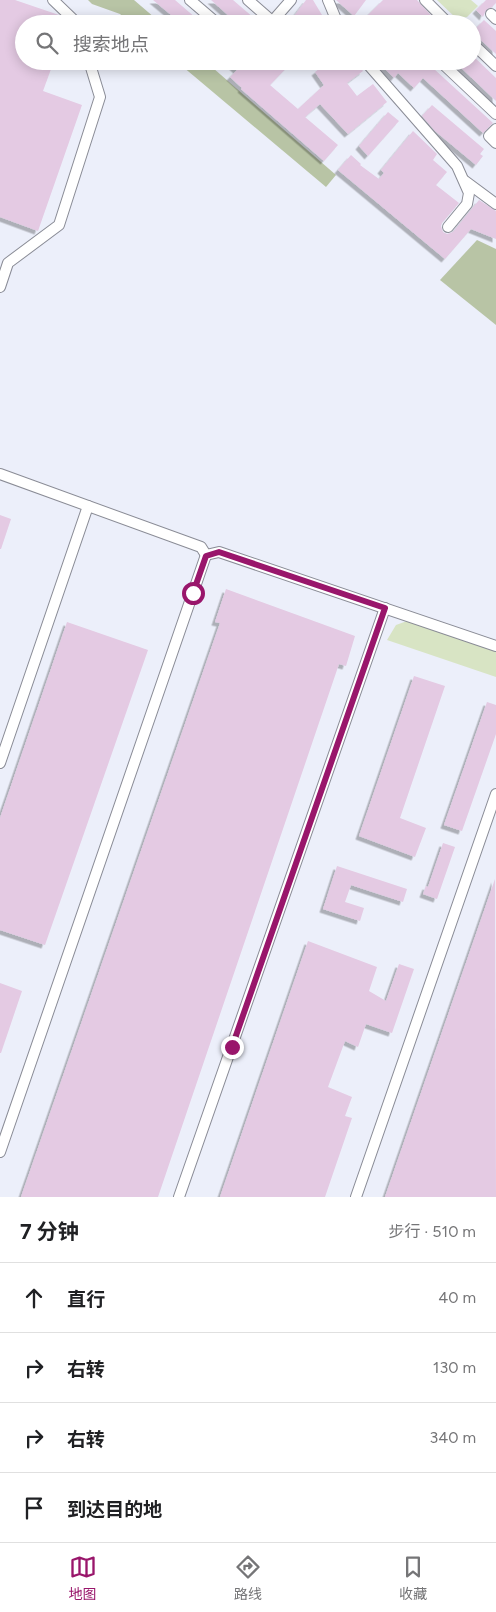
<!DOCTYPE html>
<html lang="zh">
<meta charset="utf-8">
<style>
body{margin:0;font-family:Figtree,"Noto Sans SC",sans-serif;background:#f6f6f6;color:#202124}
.stop{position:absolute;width:15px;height:15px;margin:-11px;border:4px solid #99166b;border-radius:50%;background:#fff}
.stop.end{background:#99166b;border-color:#fff;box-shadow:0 1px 5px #0008}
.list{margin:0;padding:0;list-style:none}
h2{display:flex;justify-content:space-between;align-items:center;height:65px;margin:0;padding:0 20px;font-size:21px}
h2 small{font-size:16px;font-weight:400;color:#757577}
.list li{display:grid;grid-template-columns:32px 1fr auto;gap:15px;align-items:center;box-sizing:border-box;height:70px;padding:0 20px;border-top:1px solid #e0e0e0}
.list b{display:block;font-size:19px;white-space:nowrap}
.list em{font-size:16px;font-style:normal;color:#757577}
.icon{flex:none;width:28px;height:28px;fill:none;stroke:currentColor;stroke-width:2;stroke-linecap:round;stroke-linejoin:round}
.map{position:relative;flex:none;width:496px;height:1197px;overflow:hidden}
.search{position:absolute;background:#fff;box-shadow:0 2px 12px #0003;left:15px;right:15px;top:15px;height:55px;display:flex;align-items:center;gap:12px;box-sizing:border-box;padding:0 18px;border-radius:28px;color:#757577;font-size:19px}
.sheet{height:345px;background:#fff}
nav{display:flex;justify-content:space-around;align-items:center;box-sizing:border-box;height:70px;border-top:1px solid #e0e0e0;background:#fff;font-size:14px;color:#757577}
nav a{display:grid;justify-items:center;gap:2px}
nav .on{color:#99166b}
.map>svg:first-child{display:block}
.green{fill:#d8e4c4}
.forest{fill:#b8c4a5}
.building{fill:#e4cae3;filter:url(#shadow)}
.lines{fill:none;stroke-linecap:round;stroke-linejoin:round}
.minor-casing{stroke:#8a8c96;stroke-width:12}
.minor{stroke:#fff;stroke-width:10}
.route{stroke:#99166b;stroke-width:6}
</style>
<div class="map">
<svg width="496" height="1197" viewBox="0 0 496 1197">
<defs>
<filter id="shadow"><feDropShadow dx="-3.5" dy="3.5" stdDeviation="0" flood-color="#0004"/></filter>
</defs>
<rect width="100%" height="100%" fill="#eceffa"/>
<g class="green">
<path d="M437,0H471L478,6L467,17L457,19Z"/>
<path d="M407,621L496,651V677L387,640L396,625Z"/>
</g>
<g class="forest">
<path d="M88,0H134L162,24H132L120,14L92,4Z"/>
<path d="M176,61H205L336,175L326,187Z"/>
<path d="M477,240L496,249V325L440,280Z"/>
</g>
<g class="building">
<path d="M0,0H15L59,15L68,24H24V61H54L43,91L82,105L38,231L0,217Z"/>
<path d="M153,0H175L203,24H182Z"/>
<path d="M211,0H233L261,24H238Z"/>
<path d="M306,0H313L325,20L322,24H317L311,18L306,24H288Z"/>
<path d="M336,0H366L354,16Z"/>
<path d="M383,0H417L439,24H359Z"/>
<path d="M486,0H496V3L492,7L486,10L483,17L476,10Z"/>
<path d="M484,20L496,31V54L472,32Z"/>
<path d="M472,55L496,78V101L454,61H472Z"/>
<path d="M227,61H293L270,85L298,109L324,85L315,72L330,61H356L363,71L347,83L357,96L373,84L387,102L348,134L320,104L314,109L305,117L338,145L324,161L241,89L242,88L230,77L237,70Z"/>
<path d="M377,61H437L433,68L493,123L483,133L423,78L414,88L398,73L394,78Z"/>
<path d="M432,105L484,149L480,154L483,156L476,165L435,131L422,116Z"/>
<path d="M388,112L399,121L368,156L359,146Z"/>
<path d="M413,131L437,154L433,160L447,172L436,185L459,203L442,223L441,226L443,232L447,234L453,232L479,200L496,211V239L471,229L445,259L338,170L351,155L361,164L360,165L379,179L384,173L381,170Z"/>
<path d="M0,515L11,519L1,549H0Z"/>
<path d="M226,589L355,636L346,666L339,664L158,1197H21L220,623L215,622Z"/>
<path d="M67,622L148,650L45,945L0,930V818Z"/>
<path d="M414,676L445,686L400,818L426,828L415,857L359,836Z"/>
<path d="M487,702L496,705V734L462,831L444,825Z"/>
<path d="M443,843L455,847L437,899L423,894L426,886L428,887Z"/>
<path d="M337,866L407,889L403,902L351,885L345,902L364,908L360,921L323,909Z"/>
<path d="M495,879L496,1197H385Z"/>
<path d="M308,941L377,967L369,991L386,1001L399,964L414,969L392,1033L366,1024L358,1047L345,1041L328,1087L352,1097L345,1116L352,1118L325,1197H220Z"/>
<path d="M0,983L22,991L1,1053H0Z"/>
</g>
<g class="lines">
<g class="minor-casing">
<g id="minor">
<path d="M53,0L78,24"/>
<path d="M190,0L218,24"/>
<path d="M248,0L272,21"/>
<path d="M328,0L338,24"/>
<path d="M425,0L449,24"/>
<path d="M491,14L496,19"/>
<path d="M270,24L291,0"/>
<path d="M472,43L496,66"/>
<path d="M365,61L457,166L469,193L467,204L448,227"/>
<path d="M443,64L496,114"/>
<path d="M496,129L489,136L496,143"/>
<path d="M465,181L496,204"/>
<path d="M0,287L8,263L59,225L100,97L89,61"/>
<path d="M0,474L201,547L206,555"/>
<path d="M206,555L219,552L496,646"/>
<path d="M0,763L88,506"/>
<path d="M0,1152L206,555"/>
<path d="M179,1197L385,608"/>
<path d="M356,1197L496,794"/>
</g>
</g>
<use href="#minor" class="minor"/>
</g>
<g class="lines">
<path class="route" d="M193,593L206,556L219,552L385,608L232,1047"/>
</g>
</svg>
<div class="stop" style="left:193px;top:593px"></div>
<div class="stop end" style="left:232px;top:1047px"></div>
<div class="search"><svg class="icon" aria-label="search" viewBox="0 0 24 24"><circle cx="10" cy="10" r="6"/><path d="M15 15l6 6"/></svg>搜索地点</div>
</div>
<section class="sheet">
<h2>7 分钟<small>步行 · 510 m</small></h2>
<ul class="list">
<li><svg class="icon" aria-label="ahead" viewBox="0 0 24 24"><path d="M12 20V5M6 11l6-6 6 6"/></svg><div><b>直行</b></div><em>40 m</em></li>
<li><svg class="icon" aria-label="right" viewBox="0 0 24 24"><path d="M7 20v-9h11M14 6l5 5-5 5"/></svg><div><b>右转</b></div><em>130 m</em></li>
<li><svg class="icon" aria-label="right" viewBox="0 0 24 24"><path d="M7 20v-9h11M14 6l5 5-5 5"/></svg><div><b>右转</b></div><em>340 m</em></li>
<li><svg class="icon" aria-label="arrive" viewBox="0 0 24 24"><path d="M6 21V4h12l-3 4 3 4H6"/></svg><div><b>到达目的地</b></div></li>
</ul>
</section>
<nav>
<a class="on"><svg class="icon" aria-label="map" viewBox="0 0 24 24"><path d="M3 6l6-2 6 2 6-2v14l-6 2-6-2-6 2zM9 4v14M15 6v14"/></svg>地图</a>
<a><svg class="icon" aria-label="directions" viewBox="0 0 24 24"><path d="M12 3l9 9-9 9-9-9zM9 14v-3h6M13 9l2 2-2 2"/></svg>路线</a>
<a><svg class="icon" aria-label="saved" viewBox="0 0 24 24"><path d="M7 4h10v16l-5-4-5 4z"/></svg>收藏</a>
</nav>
